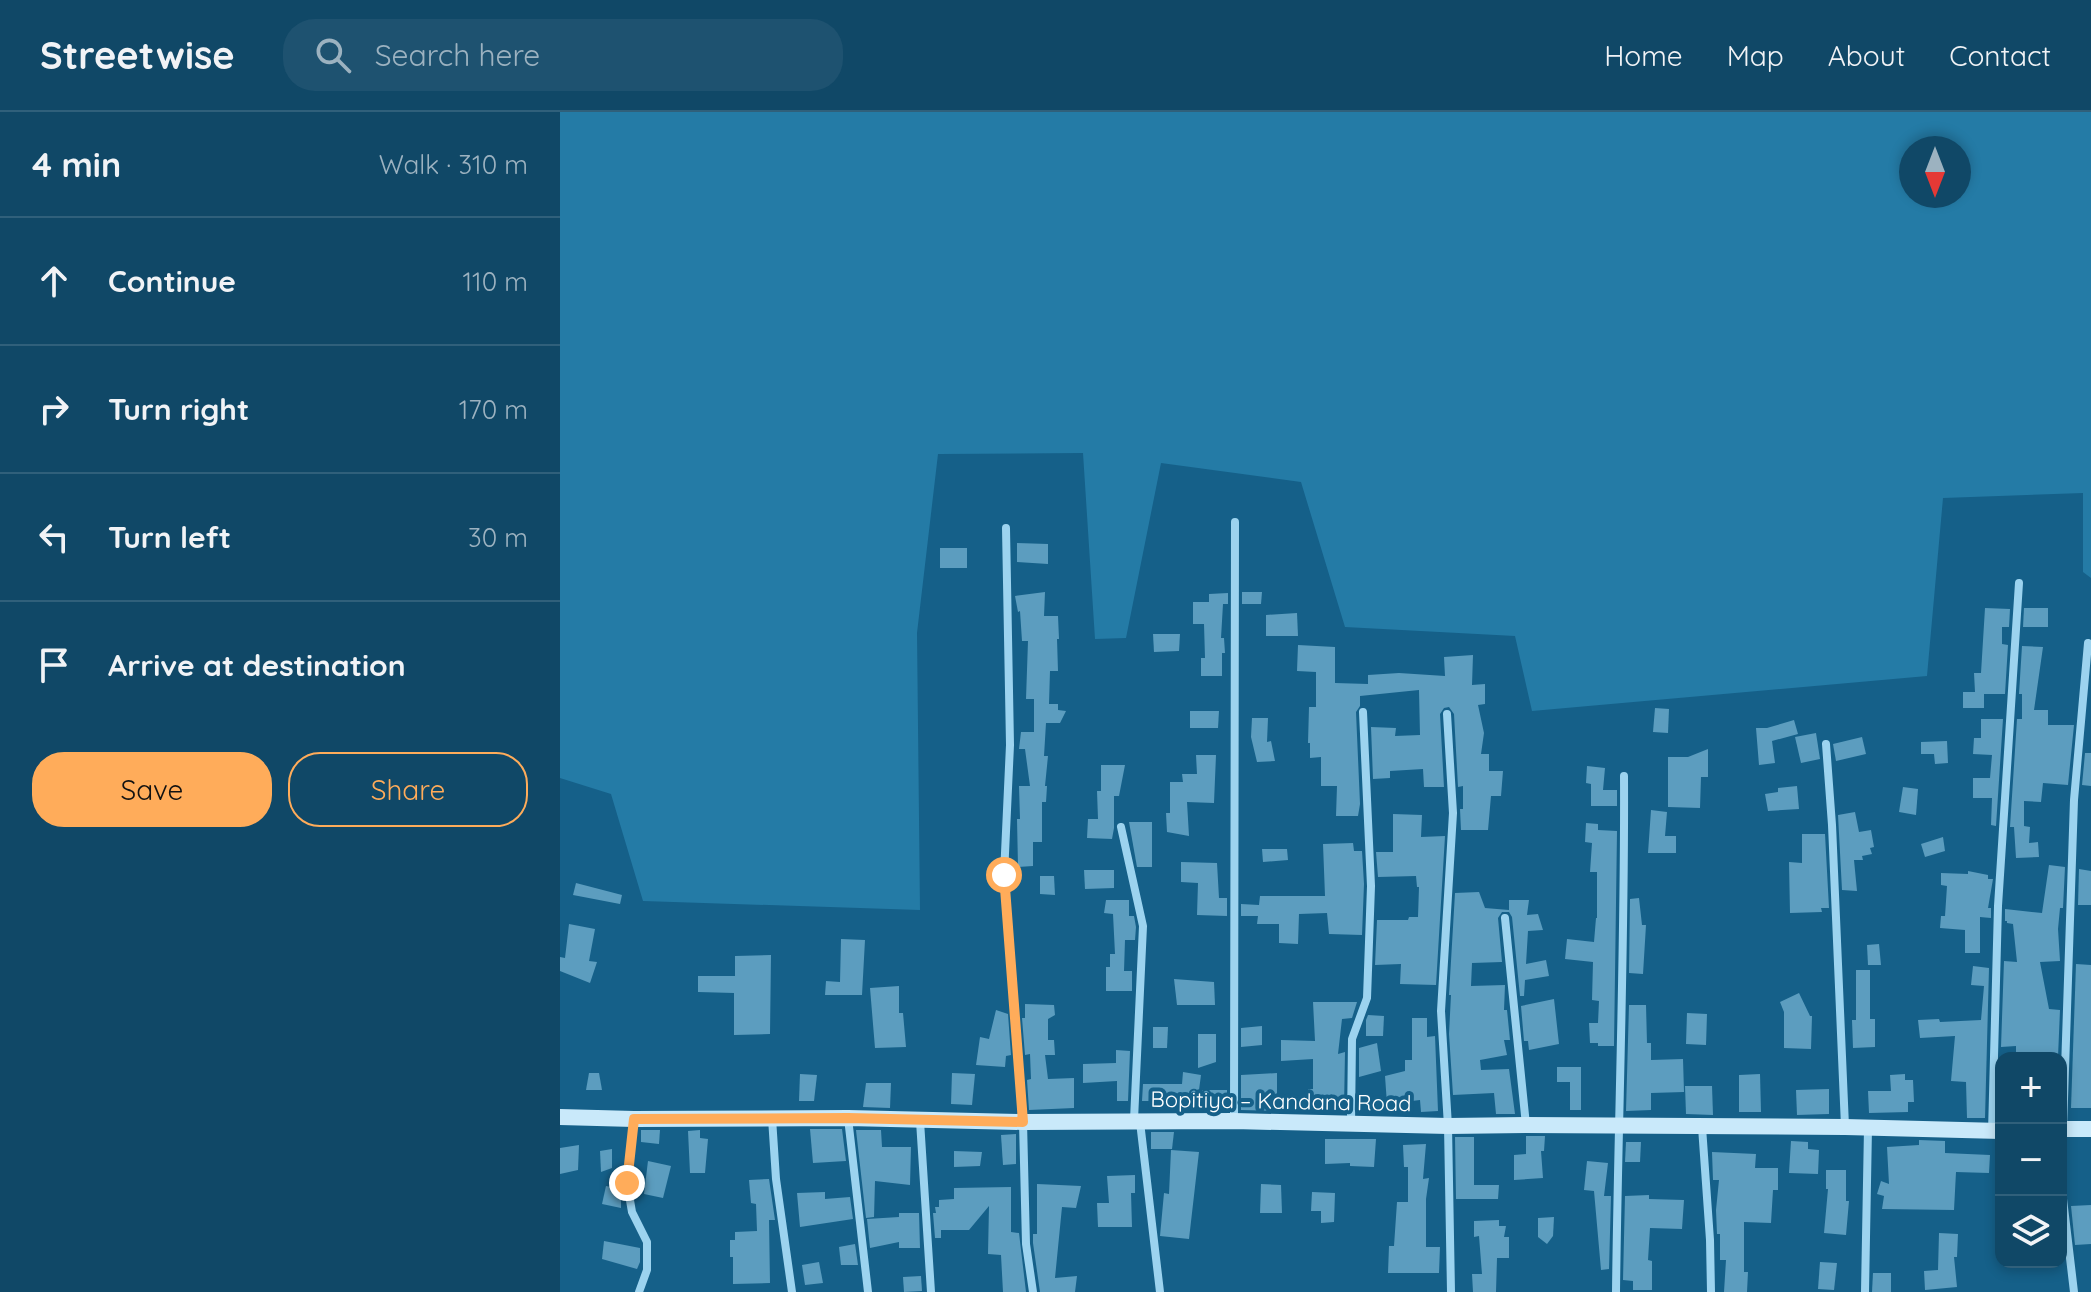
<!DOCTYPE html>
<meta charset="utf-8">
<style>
body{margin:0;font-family:Quicksand,sans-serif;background:#1e5270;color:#f1f3f6}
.controls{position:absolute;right:24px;bottom:24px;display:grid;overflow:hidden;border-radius:16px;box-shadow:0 4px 12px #0003}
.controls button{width:72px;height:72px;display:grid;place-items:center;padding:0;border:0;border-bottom:2px solid #30607b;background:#104867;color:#f1f3f6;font:40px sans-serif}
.compass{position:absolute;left:1339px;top:24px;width:72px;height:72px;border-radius:50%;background:#104867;box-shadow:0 4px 12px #0003;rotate:180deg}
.stop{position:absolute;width:24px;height:24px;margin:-18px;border:6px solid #ffac5a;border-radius:50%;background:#fff}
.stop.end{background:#ffac5a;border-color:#fff;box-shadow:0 2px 8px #0008}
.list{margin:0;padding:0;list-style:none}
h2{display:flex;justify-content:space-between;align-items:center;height:104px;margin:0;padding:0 32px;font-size:34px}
h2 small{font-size:26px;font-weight:400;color:#9cb2c0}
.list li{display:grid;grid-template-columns:52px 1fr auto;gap:24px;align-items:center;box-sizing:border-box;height:128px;padding:0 32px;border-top:2px solid #30607b}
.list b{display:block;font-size:30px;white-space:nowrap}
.list em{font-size:26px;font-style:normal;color:#9cb2c0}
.actions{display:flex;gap:16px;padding:24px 32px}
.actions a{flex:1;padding:18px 0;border:2px solid #ffac5a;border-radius:32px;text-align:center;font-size:28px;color:#ffac5a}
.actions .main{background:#ffac5a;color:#111}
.icon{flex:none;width:44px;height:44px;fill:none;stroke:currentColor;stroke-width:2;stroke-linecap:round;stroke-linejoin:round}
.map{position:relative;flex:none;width:1531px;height:1180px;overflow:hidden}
header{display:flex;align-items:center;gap:48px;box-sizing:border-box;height:112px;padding:0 40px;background:#104867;border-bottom:2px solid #30607b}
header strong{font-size:38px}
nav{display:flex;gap:44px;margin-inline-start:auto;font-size:28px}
.search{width:560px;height:72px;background:#1e5270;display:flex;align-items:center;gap:20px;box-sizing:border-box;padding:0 28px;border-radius:32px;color:#9cb2c0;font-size:30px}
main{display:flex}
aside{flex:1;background:#104867}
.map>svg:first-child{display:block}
.green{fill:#247ba6;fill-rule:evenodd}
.building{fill:#5c9dbf}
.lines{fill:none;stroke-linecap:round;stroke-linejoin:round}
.street{stroke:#9cd3ef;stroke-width:8}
.secondary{stroke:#c9e9fa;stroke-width:16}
.route{stroke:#ffac5a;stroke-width:10}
.labels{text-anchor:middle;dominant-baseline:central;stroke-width:8;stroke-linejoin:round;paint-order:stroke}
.street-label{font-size:22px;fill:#fff;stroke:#156089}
</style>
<header>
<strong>Streetwise</strong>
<div class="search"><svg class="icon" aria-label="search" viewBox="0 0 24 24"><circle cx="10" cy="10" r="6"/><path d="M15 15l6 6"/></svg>Search here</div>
<nav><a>Home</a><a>Map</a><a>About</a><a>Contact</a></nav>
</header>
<main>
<aside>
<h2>4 min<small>Walk · 310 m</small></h2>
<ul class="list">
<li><svg class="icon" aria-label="ahead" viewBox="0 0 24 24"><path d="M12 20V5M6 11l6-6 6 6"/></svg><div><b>Continue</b></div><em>110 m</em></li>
<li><svg class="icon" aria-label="right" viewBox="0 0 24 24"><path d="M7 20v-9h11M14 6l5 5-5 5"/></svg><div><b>Turn right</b></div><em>170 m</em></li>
<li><svg class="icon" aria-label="left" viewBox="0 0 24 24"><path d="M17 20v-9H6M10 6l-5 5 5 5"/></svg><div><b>Turn left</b></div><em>30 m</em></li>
<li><svg class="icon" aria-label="arrive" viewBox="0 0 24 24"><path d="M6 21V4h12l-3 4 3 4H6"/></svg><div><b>Arrive at destination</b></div></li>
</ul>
<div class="actions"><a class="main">Save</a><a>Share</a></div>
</aside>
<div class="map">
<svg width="1531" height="1180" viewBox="0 0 1531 1180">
<rect width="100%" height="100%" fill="#156089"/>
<path class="green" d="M0,0H1531V466L1523,460V381L1383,386L1367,564L972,599L955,524L785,515L741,370L601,351L566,526L535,527L523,341L378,342L357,521L360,798L83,789L51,682L0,666ZM1351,36H1399V84H1351Z"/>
<g class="building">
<path d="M457,431L488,432V452L457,450Z"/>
<rect x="380" y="436" width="27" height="20"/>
<path d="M485,480L484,504H498L499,527H497L498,559H490L489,592H498V598L506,599L500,611H486L484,644H488L485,674H487L486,690H482V730H473V754L458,755L457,707H460L459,674H470L465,637H459L461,620H474V587H466L468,529H462L460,499L458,500L455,484Z"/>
<path d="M682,480H702L701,492H682Z"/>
<path d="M668,481V492H663L661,526H664L665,541H662V564H641V546H645L644,512H633V490H649V482Z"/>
<path d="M1425,496L1450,497L1449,515H1442V532L1448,533L1445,582H1424V596H1403V580H1415L1414,561H1421Z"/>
<path d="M1464,496H1488V515H1463Z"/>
<path d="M737,501L738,524H706V503Z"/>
<path d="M593,522H620L619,539L594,540Z"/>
<path d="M738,533L775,535V571L808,572V563L839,561L885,564L884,545L913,543L912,573L925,572V592L918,593L924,621L921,642H929V659H943L941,684H931L928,718H901L900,697H903V674L898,675L894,602L889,595L884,596L880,602L884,675H864L863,657L830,659V666L813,667L811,615L836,616L835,624L860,623L859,578L800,584V594L796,600L800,692L798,704H776L777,674H761V645L750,646V631H748L749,595H756V560L737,559Z"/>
<path d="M1462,534L1483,535L1474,598H1488V613H1514L1508,673L1483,671L1481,690L1464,689V714L1470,715L1469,731L1478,730L1479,745L1456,746L1454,715H1450L1457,607H1462V582H1459Z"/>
<path d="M1095,596L1109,597L1108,621L1093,620Z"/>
<path d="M630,599H659L658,616H630Z"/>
<path d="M692,606H708L707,630L711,629L715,649L697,650L691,625Z"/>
<path d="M1421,607H1443L1436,714L1431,713L1432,686H1413V666H1430L1432,643L1413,642L1414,626H1421Z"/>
<path d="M1234,608L1238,622L1212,629L1215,651L1199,653L1196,616H1207Z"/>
<path d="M1256,621L1260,647L1241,651L1235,625Z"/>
<path d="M1302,625L1306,642L1276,649L1273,632Z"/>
<path d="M1387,629L1388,651L1375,652L1374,642H1361V630Z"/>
<path d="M1148,637V665H1141L1140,696L1108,695V645H1128Z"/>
<path d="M1525,641H1531V674L1522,673Z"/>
<path d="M636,643H656L654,691L627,690L629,724L607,720L606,701H610V670H623L622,662H637Z"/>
<path d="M541,653H565L559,684H554V716L552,727L527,726L528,707H538L537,679H541Z"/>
<path d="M1027,654L1045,656L1043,678H1057V694H1031V672L1026,671Z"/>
<path d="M1237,674L1239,697L1208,699L1205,682L1218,680V676Z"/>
<path d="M1343,675L1358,677L1356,703L1339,700Z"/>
<path d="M1091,698L1107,700L1105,724H1116V741H1088Z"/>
<path d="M1295,700L1299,720L1311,718L1314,735L1310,736L1312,742L1302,744L1303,748H1294L1297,779L1282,778L1278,703Z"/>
<path d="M833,702L862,703L861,725L885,724L876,873L840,872L841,852L815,853L817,808H848L849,805H858L859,775H857L856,764L818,765L816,740H833Z"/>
<path d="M569,710H592V755H577Z"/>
<path d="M1026,711L1038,712V718L1057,719L1054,934H1038V931H1030L1029,911H1038L1039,889L1032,888L1033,850L1005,847L1007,827L1034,830L1036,806H1037V760H1030L1032,731L1025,730Z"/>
<path d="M1242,722H1265L1269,796H1261L1262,800L1230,801L1229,750L1242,751Z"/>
<path d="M1383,725L1385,739L1365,745L1361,732Z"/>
<path d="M793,731L794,739H802L804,772L802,823L769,822L767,801L739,802L738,832L719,831V812H697L698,804H681V792L699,793L700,784H765L763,732Z"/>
<path d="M702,737H727L728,748L703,750Z"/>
<path d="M621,750L657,751L659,786H667V804L637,803L638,771L621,770Z"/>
<path d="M1489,753L1505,755L1503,796H1500L1498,817L1500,849L1480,850L1489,897L1500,898L1498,945L1456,946V934L1441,935L1444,849L1457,850L1453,812L1447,811V809H1445V797L1482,801Z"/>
<path d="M1519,757L1531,759V793H1518Z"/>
<path d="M524,758H554V776L525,777Z"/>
<path d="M1408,759L1428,763V767H1433L1428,796H1431V806L1420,805V841H1405V818L1380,816L1381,804H1385L1387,774L1381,773V761L1408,762Z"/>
<path d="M480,764H494L495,783L480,782Z"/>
<path d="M16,771L62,783L60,792L13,783Z"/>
<path d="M919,780L925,796L949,798V788H969L967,803L978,802L983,818L968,819L966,852L986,848L989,864L965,868L964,884H960L952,805L949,800H942L938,806L942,850L912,851L911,874L945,873L944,898H947L950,928H944L947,943L920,948L921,958L949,957L955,1002H936L934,981L893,983L889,922L891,883H889L895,781Z"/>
<path d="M1079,786L1082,813H1086L1083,862L1069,861L1070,787Z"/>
<path d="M546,788H569V804H574L576,815L575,828H565L564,859H572V879H546V855H550V842H555L553,802L544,801Z"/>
<path d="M9,812L35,817L29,849L37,850L30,871L0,859V845L5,846Z"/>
<path d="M281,827L305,828L302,883H265L266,869L280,870Z"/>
<path d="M1319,832L1321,853H1308L1307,833Z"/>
<path d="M211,843L210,922L174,923V881L138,880V864H175V844Z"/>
<path d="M1516,852L1531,853V996H1511Z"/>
<path d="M1413,854L1429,856L1425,1006H1407L1406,970L1391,969L1395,924L1360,926L1358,908L1379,907L1380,910L1421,908L1424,874L1411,873Z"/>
<path d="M1296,858H1310V907H1315V935L1293,936L1292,908H1296Z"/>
<path d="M614,867L654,870L655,893H617Z"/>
<path d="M339,874V901H343L346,935L315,936L310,876Z"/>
<path d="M1239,881L1250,904H1252L1251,937L1224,936V900L1220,890Z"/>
<path d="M994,887L999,932L969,938L968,929H964L961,894Z"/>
<path d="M753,890H797L792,906L782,907L778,942L785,940L784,996H749L748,977H753V947L721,949V928L755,929Z"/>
<path d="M465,892L494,893L495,903L488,907V928H494L495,943H485L488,967L514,966V996L469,998L467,968L471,967L470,942L465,943L462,906H465Z"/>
<path d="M1069,893H1086L1087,931H1091V948L1123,947L1124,980L1091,981V998L1066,999Z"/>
<path d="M436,898L448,902L451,943L446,944L445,955L416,953L420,925L429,927Z"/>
<path d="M1127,901L1147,902L1146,933L1126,932Z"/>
<path d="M808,903L824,904L823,924H806V908Z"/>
<path d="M852,906H867V925L875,924L878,999L861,1000L860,988L827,992L825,964L845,959V948H852Z"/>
<path d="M702,914V933L681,935V916Z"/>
<path d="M593,915H608L607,936H593Z"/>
<path d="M638,922H656V950L638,956Z"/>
<path d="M817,931L821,959L799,965V936Z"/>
<path d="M556,938L570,939L568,989H557V969L523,971V952L556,951Z"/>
<path d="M997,955H1021V998H1010V970H997Z"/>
<path d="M623,960L641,963L639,978H667V998H639V989H582L583,972H622Z"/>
<path d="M29,961H39L42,978H26Z"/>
<path d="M392,961L415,962L412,993L391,992Z"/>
<path d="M717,961V999L681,998V963Z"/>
<path d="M240,962L257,963L254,989H239Z"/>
<path d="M1200,962L1201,1000H1179V963Z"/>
<path d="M1345,962V968H1353L1354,990H1348V1000L1309,1001L1308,979H1331L1330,963Z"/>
<path d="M306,971H331L330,996L303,995Z"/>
<path d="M1125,974H1152L1153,1003L1126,1002Z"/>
<path d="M1269,977V1002L1237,1003L1236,978Z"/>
<path d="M250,1017H282L286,1049L253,1051Z"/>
<path d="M81,1018H100L99,1032L81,1030Z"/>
<path d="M140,1018V1026L148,1027L145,1061H130L128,1019Z"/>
<path d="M296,1018H321L322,1035H351L350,1073L315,1069L314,1105L306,1106Z"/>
<path d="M591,1020H614L612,1037H591Z"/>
<path d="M456,1022V1052L443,1053L441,1023Z"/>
<path d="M966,1024H985L984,1039H981L983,1066L954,1068V1043L966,1042Z"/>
<path d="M895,1025H914V1073H939L938,1087H896Z"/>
<path d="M765,1027H816L814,1055L790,1054V1051L765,1052Z"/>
<path d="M1359,1028L1385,1029V1041L1430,1043L1429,1061L1396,1060L1394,1098L1322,1097L1324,1084L1317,1082L1321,1069L1329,1072L1327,1035L1359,1033Z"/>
<path d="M1231,1029L1248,1030V1037L1259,1038L1258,1062L1229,1061Z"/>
<path d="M1066,1030H1081L1080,1050H1065Z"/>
<path d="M866,1032L863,1067L869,1066L866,1087V1135H880L879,1161H828L829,1134H834L837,1090H848V1055H844L843,1033Z"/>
<path d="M19,1033L18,1058L0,1062V1036Z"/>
<path d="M52,1037V1056L41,1060L40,1039Z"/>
<path d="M611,1038L639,1040L629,1127L600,1124L604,1081L609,1082Z"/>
<path d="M394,1039L422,1040L420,1054L394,1055Z"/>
<path d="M1152,1040L1196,1042L1195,1056H1218V1078H1213L1211,1111L1184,1110V1160H1188L1187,1180H1164L1166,1148H1160V1122H1157L1156,1098L1159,1068H1153Z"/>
<path d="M88,1049L111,1054L103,1086L84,1082Z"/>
<path d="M1027,1049L1048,1051L1044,1084H1051L1049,1157L1041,1158L1034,1079L1024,1078Z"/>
<path d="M1266,1058H1286V1089H1289L1286,1123L1264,1121L1268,1077H1266Z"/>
<path d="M575,1063V1081H571L572,1115H538L537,1091H549L547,1064Z"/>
<path d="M209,1067L215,1108H209L210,1171L173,1172V1145H170V1128H175V1120L197,1119L196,1092L191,1091L189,1068Z"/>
<path d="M477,1072L521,1074L516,1096L502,1095L495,1166L517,1164L515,1180H480L473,1131V1122H477Z"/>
<path d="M701,1072L721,1073L722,1101H700Z"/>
<path d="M46,1074L61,1077V1096L42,1092Z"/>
<path d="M451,1075V1120L459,1121L466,1180H443L441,1143L428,1142L429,1094L409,1118H381V1126H375L373,1101H376L375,1095H379V1088L394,1087V1076Z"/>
<path d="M265,1080V1087L290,1085L293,1107L240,1115L237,1081Z"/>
<path d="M752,1080L775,1081L774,1110L761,1111V1099H751Z"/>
<path d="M1089,1083V1087L1124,1088L1122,1117L1090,1116L1088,1148L1092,1149V1178H1073V1169L1063,1168L1065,1084Z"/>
<path d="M1531,1093V1132L1515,1133L1511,1094Z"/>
<path d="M339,1101H359L360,1136H339V1130L310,1136L307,1107L339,1105Z"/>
<path d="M994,1105L993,1124L987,1132L978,1125V1106Z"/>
<path d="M939,1108V1114H946L944,1125H949V1146H937L936,1180H913L912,1162H922L919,1124L914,1125V1109Z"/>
<path d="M1379,1121L1398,1122L1397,1145H1394L1397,1175L1365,1178L1364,1159L1378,1158Z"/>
<path d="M44,1129L80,1136V1150L77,1157L42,1147Z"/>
<path d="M295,1132L298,1153H281L279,1135Z"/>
<path d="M259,1150L263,1171L245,1173L242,1153Z"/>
<path d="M1260,1150L1277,1151L1274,1178L1258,1177Z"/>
<path d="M1313,1161H1331V1180H1312Z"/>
<path d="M361,1164L362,1179L344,1180L343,1165Z"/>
</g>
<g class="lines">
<g class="street">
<path d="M446,416L450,633L444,763L463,1010L466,1132L473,1180"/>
<path d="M887,602L893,701L881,899L888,1014L891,1180"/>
<path d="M1266,632L1272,713L1285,1014"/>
<path d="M561,715L583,814L574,1008"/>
<path d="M945,806L966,1013"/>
<path d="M212,1006L216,1067L232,1180"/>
<path d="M288,1006L308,1180"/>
<path d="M74,1007L67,1071L72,1100L87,1130V1158L79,1180"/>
<path d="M360,1009L371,1180"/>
<path d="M674,1009L675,410"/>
<path d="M580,1010L600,1180"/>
<path d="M791,1012L792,927L807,886L811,774L803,600"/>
<path d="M1142,1015L1150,1128L1151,1180"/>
<path d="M1503,1017L1514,688L1528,531"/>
<path d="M1432,1020L1438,794L1459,471"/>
<path d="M1501,1070L1514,1180"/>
<path d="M1056,1180C1058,1008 1065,836 1064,664"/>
<path d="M1305,1180L1308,1016"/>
</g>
<g class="secondary">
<path d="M0,1005L74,1007L288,1006L463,1010L674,1009L888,1014L966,1013L1285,1015L1441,1019"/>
<path d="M1501,1017H1531"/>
</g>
</g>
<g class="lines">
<path class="route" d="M67,1071L74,1007L288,1006L463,1010L444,763"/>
</g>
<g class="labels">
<g class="street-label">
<text transform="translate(721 989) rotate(1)">Bopitiya – Kandana Road</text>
</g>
</g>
</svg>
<div class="controls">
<button>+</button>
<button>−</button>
<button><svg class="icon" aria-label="layers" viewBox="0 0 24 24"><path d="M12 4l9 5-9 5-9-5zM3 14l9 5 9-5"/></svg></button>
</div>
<svg class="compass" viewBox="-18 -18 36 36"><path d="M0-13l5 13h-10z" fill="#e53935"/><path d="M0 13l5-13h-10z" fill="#9cb2c0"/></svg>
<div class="stop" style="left:444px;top:763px"></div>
<div class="stop end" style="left:67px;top:1071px"></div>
</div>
</main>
